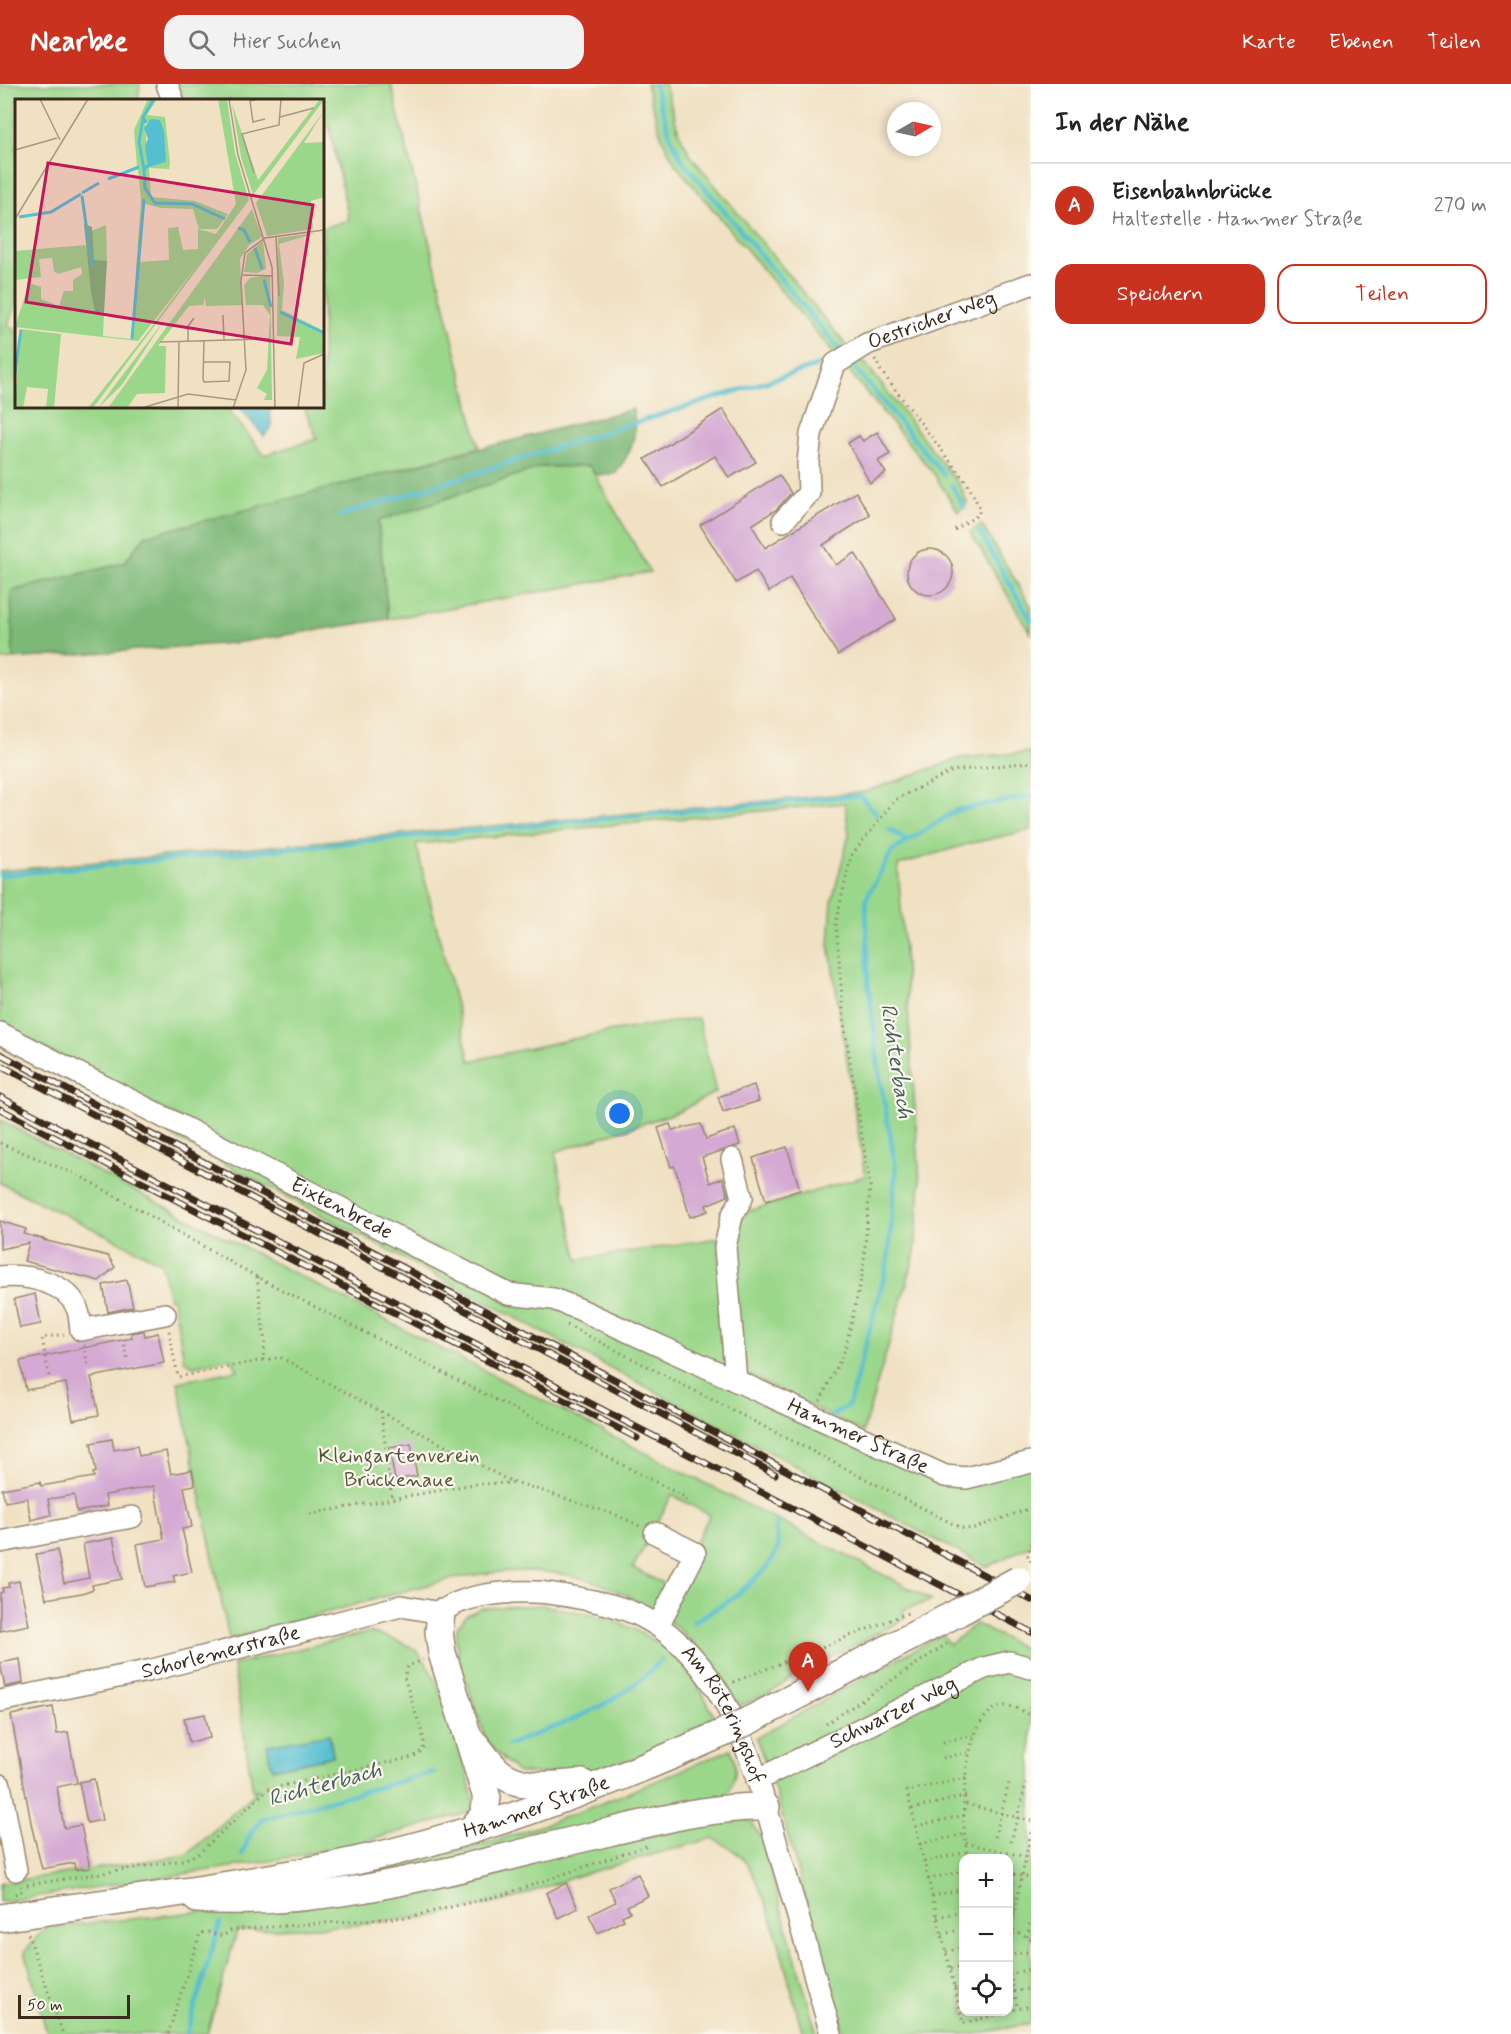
<!DOCTYPE html>
<html lang="de">
<meta charset="utf-8">
<style>
body{margin:0;font-family:Mynerve,sans-serif;background:#f2f2f2;color:#222}
.controls{position:absolute;right:18px;bottom:18px;display:grid;overflow:hidden;border-radius:12px;box-shadow:0 3px 9px #0003}
.controls button{width:54px;height:54px;display:grid;place-items:center;padding:0;border:0;border-bottom:2px solid #e0e0e0;background:#fff;color:#222;font:30px sans-serif}
.compass{position:absolute;left:887px;top:18px;width:54px;height:54px;border-radius:50%;background:#fff;box-shadow:0 3px 9px #0003;rotate:81deg}
.scale{position:absolute;left:18px;bottom:15px;width:112px;box-sizing:border-box;padding-left:6px;border:3px solid #3b2a1e;border-top:0;font-size:16px;line-height:21px;white-space:nowrap;color:#3b2a1e;-webkit-text-stroke:4px #fbf7ec;paint-order:stroke}
.you{position:absolute;left:620px;top:1030px;width:21px;height:21px;margin:-15px;border:4px solid #fff;border-radius:50%;background:#1a73e8;box-shadow:0 0 0 9px #1a73e833}
.badge{display:grid;place-items:center;width:39px;height:39px;border-radius:50%;background:#c8321e;color:#fff;font-size:20px;font-weight:700}
.pin{position:absolute;translate:-50% -50px;filter:drop-shadow(0 2px 3px #0008)}
.pin::after{content:'';position:absolute;top:32px;width:21px;height:18px;background:inherit;clip-path:polygon(0 0,100% 0,50% 100%)}
.list{margin:0;padding:0;list-style:none}
h2{display:flex;justify-content:space-between;align-items:center;height:78px;margin:0;padding:0 24px;font-size:26px}
h2 small{font-size:20px;font-weight:400;color:#767676}
.list li{display:grid;grid-template-columns:39px 1fr auto;gap:18px;align-items:center;box-sizing:border-box;height:84px;padding:0 24px;border-top:2px solid #e0e0e0}
.list b{display:block;font-size:22px;white-space:nowrap}
.list p{margin:0;font-size:20px;white-space:nowrap;color:#767676}
.list em{font-size:20px;font-style:normal;color:#767676}
.actions{display:flex;gap:12px;padding:18px 24px}
.actions a{flex:1;padding:14px 0;border:2px solid #c8321e;border-radius:18px;text-align:center;font-size:21px;color:#c8321e}
.actions .main{background:#c8321e;color:#fff}
.icon{flex:none;width:33px;height:33px;fill:none;stroke:currentColor;stroke-width:2;stroke-linecap:round;stroke-linejoin:round}
.map{position:relative;flex:none;width:1031px;height:1950px;overflow:hidden}
header{display:flex;align-items:center;gap:36px;box-sizing:border-box;height:84px;padding:0 30px;background:#c8321e;color:#fff}
header strong{font-size:28px}
nav{display:flex;gap:33px;margin-inline-start:auto;font-size:21px}
.search{width:420px;height:54px;background:#f2f2f2;display:flex;align-items:center;gap:15px;box-sizing:border-box;padding:0 21px;border-radius:18px;color:#767676;font-size:22px}
main{display:flex}
aside{flex:1;background:#fff}
.map>svg:first-child{display:block}
.green{fill:#9bd78b;stroke:#6b8054;stroke-width:1.5;fill-rule:evenodd}
.forest{fill:#7cb877;stroke:#5c714a;stroke-width:1.5}
.water{fill:#55bfd1;stroke:#487478;stroke-width:1.5}
.lines{fill:none;stroke-linecap:round;stroke-linejoin:round}
.stream{stroke:#55bfd1;stroke-width:4.5}
.building{fill:#d4a9d3}
.minor-casing{stroke:#968670;stroke-width:24}
.major-casing{stroke:#968670;stroke-width:30}
.path{stroke:#968670;stroke-width:3;stroke-dasharray:1.5 4.5;stroke-linecap:butt}
.minor{stroke:#fff;stroke-width:21}
.major{stroke:#fff;stroke-width:27}
.rail-casing{stroke:#3b2a1e;stroke-width:7}
.rail{stroke:#fbf7ec;stroke-width:4.5;stroke-dasharray:14;stroke-linecap:butt}
.major-bridge-casing{stroke:#968670;stroke-width:30;stroke-linecap:butt}
.major-bridge{stroke:#fff;stroke-width:27}
.labels{text-anchor:middle;dominant-baseline:central;stroke-width:4.5;stroke-linejoin:round;paint-order:stroke}
.street-label{font-size:21px;fill:#3b2a1e;stroke:#fbf7ec}
.park-label{font-size:21px;fill:#535539;stroke:#fbf7ec}
.water-label{font-size:22px;font-style:italic;fill:#445e5d;stroke:#fbf7ec}
.inset-river{fill:none;stroke:#55bfd1;stroke-width:3}
.inset-road{fill:none;stroke:#a89881;stroke-width:1.5}
.view{fill:#c2185b;fill-opacity:0.15;stroke:#c2185b;stroke-width:3}
.inset-edge{fill:none;stroke:#3b2a1e;stroke-width:3}
</style>
<header>
<strong>Nearbee</strong>
<div class="search"><svg class="icon" aria-label="search" viewBox="0 0 24 24"><circle cx="10" cy="10" r="6"/><path d="M15 15l6 6"/></svg>Hier suchen</div>
<nav><a>Karte</a><a>Ebenen</a><a>Teilen</a></nav>
</header>
<main>
<div class="map">
<svg width="1031" height="1950" viewBox="0 0 1031 1950">
<rect width="100%" height="100%" fill="#fbf7ec"/>
<filter id="ink" filterUnits="userSpaceOnUse"><feTurbulence type="fractalNoise" baseFrequency=".0167" numOctaves="2"/><feDisplacementMap in="SourceGraphic" scale="12" xChannelSelector="R" yChannelSelector="G"/><feConvolveMatrix kernelMatrix="1 2 1 2 8 2 1 2 1" color-interpolation-filters="sRGB"/></filter>
<filter id="wash" filterUnits="userSpaceOnUse"><feTurbulence type="fractalNoise" baseFrequency=".008" numOctaves="4" result="noise"/><feDisplacementMap in="SourceGraphic" scale="24" xChannelSelector="R" yChannelSelector="G"/><feGaussianBlur stdDeviation="1.35" result="paint"/><feColorMatrix in="noise" values="0 0 0 0 0 0 0 0 0 0 0 0 0 0 0 0 0 1.4 0 .05"/><feComposite in="paint" operator="in"/></filter>
<g filter="url(#wash)">
<rect width="100%" height="100%" fill="#f0e1c3"/>
<g class="green">
<path d="M0,0H140L138,16H16V218L8,242L16,245V322L226,323L264,371L317,355L304,323L322,322L323,144L349,136L329,41L323,42L322,16H176L170,0H391L479,363L274,420L145,452L124,479L11,507L13,575L0,576Z"/>
<path d="M646,0H665L679,49L691,72L847,262L835,271L675,80L662,54Z"/>
<path d="M858,270L961,403L967,419L958,428L934,390L844,281Z"/>
<path d="M590,382L650,488L388,535L378,437L541,383Z"/>
<path d="M981,440L1031,522V550L970,448Z"/>
<path d="M1031,668V746L968,760L898,781L920,1098L915,1170L863,1348L746,1290L729,1162L735,1139L749,1127L865,1092L829,860L832,817L849,751L845,719L416,760L470,977L601,949L698,934L716,1008L678,1028L555,1068L578,1176L718,1154L726,1285L522,1209L0,942V787L865,708L961,674Z"/>
<path d="M0,953L364,1140L551,1219L945,1395L1031,1382V1461L987,1483L0,961Z"/>
<path d="M0,1036C309,1200 622,1355 932,1516L903,1526L905,1535L797,1590L769,1610L738,1622C719,1582 689,1549 651,1525C621,1506 589,1493 554,1489C491,1480 425,1501 365,1518C320,1530 274,1543 229,1555L178,1298L238,1286L231,1274L193,1282L184,1276L173,1215H169L161,1178L0,1099ZM672,1411L710,1431L694,1461L689,1458L666,1501L633,1484Z"/>
<path d="M542,1521C594,1530 642,1539 680,1578C695,1593 705,1615 715,1633C682,1653 626,1683 588,1690C566,1693 540,1689 518,1689L487,1659L462,1584L456,1559L457,1543L467,1531L481,1524Z"/>
<path d="M976,1540L1031,1568V1939L976,1950H844L774,1703L756,1654L942,1550L949,1561ZM964,1774H1008V1928H964Z"/>
<path d="M370,1548C385,1553 402,1556 414,1565C441,1585 466,1687 475,1721L470,1728L356,1760L269,1777L0,1818V1799L187,1771L259,1705L253,1707L233,1581L251,1576L252,1579V1576ZM329,1650L333,1672L272,1685Z"/>
<path d="M731,1665C738,1684 736,1697 725,1714L419,1788L297,1803C374,1787 452,1772 528,1746C597,1723 664,1694 731,1665Z"/>
<path d="M741,1733L752,1739L761,1753L817,1950H803C790,1905 771,1810 743,1775C737,1767 722,1760 713,1754L580,1791L509,1816L434,1832L355,1841L237,1847L207,1950H47L25,1867L45,1844L197,1828L599,1763Z"/>
</g>
<path class="forest" d="M633,325C638,354 632,367 615,390L595,391L590,382L541,383L378,437L388,535L234,559L13,575L11,507L124,479L145,452Z"/>
<g class="water">
<path d="M239,323H270L271,343L264,352Z"/>
<path d="M329,1650L333,1672L272,1685L267,1661Z"/>
</g>
<g class="lines">
<g class="stream">
<path d="M654,0L671,54L682,76L843,270"/>
<path d="M850,278L944,391"/>
<path d="M952,402L964,423"/>
<path d="M339,432L829,278"/>
<path d="M979,447L1031,536"/>
<path d="M889,745L908,757"/>
<path d="M0,791L838,713L860,712L876,729"/>
<path d="M829,1333L849,1321L888,1178L896,1084L880,994L868,897L866,815L892,767L957,726L1031,712"/>
<path d="M693,1538L732,1515L767,1484L778,1464L776,1436"/>
<path d="M508,1661C563,1639 620,1622 661,1576"/>
<path d="M242,1770L251,1749L262,1735L434,1688"/>
<path d="M187,1950L220,1839"/>
</g>
</g>
<g id="blocks">
<g class="building">
<path d="M723,325L756,378L729,394L715,372L663,403L645,375Z"/>
<path d="M877,348L890,370L878,377L886,389L870,399L848,359L859,352L863,357Z"/>
<path d="M779,391L791,409L777,425L752,441L765,464L856,408L870,431L823,461L836,481L855,469L896,535L838,571L790,494L769,508L756,487L736,499L700,441Z"/>
<circle cx="930" cy="488" r="23"/>
<path d="M754,1001L759,1017L723,1028L718,1013Z"/>
<path d="M670,1040L672,1046L701,1040L706,1055L735,1045L740,1061L702,1073L710,1099L723,1094L728,1112L706,1121L708,1127L690,1133L677,1090L674,1082L671,1083L658,1044Z"/>
<path d="M787,1063L800,1106L766,1117L753,1074Z"/>
<path d="M0,1137L26,1145L24,1150L47,1156H43L108,1172L115,1183L99,1197L24,1177L29,1159L0,1165Z"/>
<path d="M127,1196L133,1223L108,1228L103,1201Z"/>
<path d="M35,1210L41,1240L20,1244L14,1215Z"/>
<path d="M144,1247L145,1252L158,1249L164,1279L91,1293L99,1331L73,1336L66,1299L26,1306L20,1277L132,1254L131,1249Z"/>
<path d="M112,1355L114,1366L137,1362L139,1372L166,1367L171,1390L192,1386L195,1401L184,1403L192,1443L182,1445L192,1488L173,1492L175,1498L145,1503L137,1460L164,1455L154,1402L105,1411L107,1422L77,1428L74,1411L48,1415L51,1431L31,1436L27,1414L5,1418L2,1405L40,1398L41,1402L94,1393L93,1389L96,1388L91,1359Z"/>
<path d="M411,1360L417,1392L395,1396L389,1364Z"/>
<path d="M113,1454L122,1495L92,1501L93,1505L82,1509L46,1515L36,1470L57,1466L64,1499L89,1494L83,1460Z"/>
<path d="M19,1497L29,1541L0,1547V1509L3,1508L2,1504L9,1503L8,1499Z"/>
<path d="M20,1575L23,1599L5,1603L0,1579Z"/>
<path d="M53,1623L57,1650L68,1648L77,1699L57,1703L64,1744L81,1741L90,1784L75,1786L74,1779L42,1785L32,1744L11,1631Z"/>
<path d="M205,1630L210,1654L189,1658L184,1634Z"/>
<path d="M94,1695L102,1736L87,1739L79,1698Z"/>
<path d="M638,1790L648,1812L627,1822L630,1828L622,1832L624,1836L598,1849L589,1831L616,1818L609,1804Z"/>
<path d="M566,1799L578,1824L558,1834L546,1809Z"/>
</g>
</g>
</g>
<g filter="url(#ink)">
<use href="#blocks" fill-opacity="0" stroke="#968670" stroke-width="1.5"/>
<g class="lines">
<g class="minor-casing">
<g id="minor">
<path d="M167,0L173,16"/>
<path id="s1" d="M783,437L809,409L808,379L811,350L835,280L867,260L1031,200"/>
<path id="s2" d="M0,949L508,1210L553,1215L579,1225L945,1392L966,1394L1031,1378"/>
<path d="M732,1075L742,1114L732,1132L725,1163L736,1297"/>
<path d="M0,1193C26,1190 69,1198 78,1227C80,1233 80,1240 81,1246L165,1230"/>
<path d="M655,1449L695,1469L658,1542"/>
<path d="M0,1458L132,1433"/>
<path id="s3" d="M0,1617L152,1586L401,1522L441,1529C463,1508 525,1505 555,1510C591,1516 627,1521 658,1542C737,1597 759,1701 785,1788C801,1842 816,1896 831,1950"/>
<path id="s4" d="M757,1696L984,1584L1009,1578L1031,1584"/>
<path d="M0,1701L16,1786"/>
</g>
</g>
<g class="major-casing">
<g id="major">
<path d="M441,1529L439,1548L442,1569L487,1714L484,1731L471,1746"/>
<path d="M748,1637L959,1528"/>
<path d="M474,1659C483,1669 492,1684 503,1691C526,1706 556,1701 582,1699"/>
<path d="M197,1815C337,1825 473,1779 609,1748C661,1736 712,1722 766,1723"/>
<path id="s5" d="M0,1834C115,1817 232,1804 346,1779C476,1751 601,1704 723,1649"/>
</g>
</g>
<g class="path">
<path d="M875,275L881,287L969,402L979,423V430L951,448"/>
<path d="M0,1059L80,1092L257,1193L685,1413L687,1421"/>
<path d="M567,1241L961,1444L972,1445L1031,1424"/>
<path d="M169,1247L178,1293L263,1276L265,1260L257,1193"/>
<path d="M123,1255L127,1275"/>
<path d="M84,1261L88,1283"/>
<path d="M263,1276L280,1273L506,1395L616,1431L640,1442"/>
<path d="M49,1292L42,1254L64,1250"/>
<path d="M820,1317L845,1266L863,1187L870,1102L844,939L836,838L851,772L895,716L952,687L1031,678"/>
<path d="M381,1327L392,1415"/>
<path d="M310,1430L474,1400L515,1399"/>
<path d="M1031,1459L1028,1472L1031,1478"/>
<path d="M733,1598L908,1529"/>
<path d="M826,1640L948,1559"/>
<path d="M943,1658L974,1651"/>
<path d="M943,1674L970,1668"/>
<path d="M966,1694L907,1707L963,1939L1008,1928"/>
<path d="M966,1720L1031,1737"/>
<path d="M912,1725L966,1712"/>
<path d="M916,1742L965,1731"/>
<path d="M995,1753L1010,1695"/>
<path d="M1011,1758L1026,1699"/>
<path d="M966,1759L1031,1774"/>
<path d="M920,1760L965,1750"/>
<path d="M968,1774C960,1744 959,1624 1005,1622C1013,1621 1023,1628 1031,1631"/>
<path d="M924,1778L966,1768"/>
<path d="M1008,1789L1031,1794"/>
<path d="M928,1795L964,1787"/>
<path d="M27,1801L183,1776L198,1770L268,1705L413,1673L423,1666L424,1655L404,1593L408,1582L423,1576"/>
<path d="M15,1810L22,1807L21,1802"/>
<path d="M932,1812L964,1805"/>
<path d="M937,1833L964,1827"/>
<path d="M1008,1843L1031,1855"/>
<path d="M1011,1844L1031,1748"/>
<path d="M28,1850L63,1950"/>
<path d="M942,1850L964,1845"/>
<path d="M1008,1853L1016,1848"/>
<path d="M1027,1853L1031,1834"/>
<path d="M946,1868L964,1863"/>
<path d="M1008,1872L1031,1867"/>
<path d="M951,1885L964,1882"/>
<path d="M1009,1890L1031,1885"/>
<path d="M1010,1890L1018,1925"/>
<path d="M954,1903L964,1901"/>
<path d="M1008,1909L1031,1904"/>
<path d="M1008,1927L1031,1922"/>
<path d="M168,1950L200,1849L208,1848L223,1852L230,1847L241,1845L409,1833L502,1811L646,1762"/>
</g>
<use href="#minor" class="minor"/>
<use href="#major" class="major"/>
<g class="rail-casing">
<g id="rail">
<path d="M0,970L1031,1516"/>
<path d="M0,981L775,1390"/>
<path d="M0,1013L1031,1548"/>
<path d="M0,1025L637,1354"/>
</g>
</g>
<use href="#rail" class="rail"/>
<g class="major-bridge-casing">
<g id="major-bridge">
<path d="M959,1528L1018,1496"/>
<path d="M723,1649L748,1637"/>
</g>
</g>
<use href="#major-bridge" class="major-bridge"/>
</g>
</g>
<g class="labels">
<g class="street-label">
<text stroke="none"><textPath href="#s1" startOffset="278">Oestricher Weg</textPath></text>
<text stroke="none"><textPath href="#s2" startOffset="384">Eixtenbrede</textPath></text>
<text stroke="none"><textPath href="#s2" startOffset="951">Hammer Straße</textPath></text>
<text stroke="none"><textPath href="#s3" startOffset="226">Schorlemerstraße</textPath></text>
<text stroke="none"><textPath href="#s4" startOffset="152">Schwarzer Weg</textPath></text>
<text stroke="none"><textPath href="#s3" startOffset="792">Am Röteringshof</textPath></text>
<text stroke="none"><textPath href="#s5" startOffset="549">Hammer Straße</textPath></text>
</g>
<g class="park-label">
<text x="399" y="1372">Kleingartenverein<tspan x="399" dy="24">Brückenaue</tspan></text>
</g>
<g class="water-label">
<text transform="translate(896 977) rotate(81)">Richterbach</text>
<text transform="translate(325 1701) rotate(-15)">Richterbach</text>
</g>
</g>
<g transform="translate(15 15)">
<rect width="309" height="309" fill="#f0e1c3"/>
<path d="M133,0H142L132,16L150,18L155,64L154,70L134,69L136,98L180,102L213,115L202,130H184L178,110L146,109L127,104L123,163L154,161L153,129L163,128L168,151L183,150V130L201,135L221,105L203,0H212L220,54L234,101L78,309H73L136,229L185,163L123,242L0,228L14,184L26,188V200L44,207L49,192H58V181L67,175L66,168L43,175L39,172L37,159L24,160L26,178L0,181V152L71,146L80,213L89,214L88,237L116,240L126,101L123,70L92,80L122,67L119,31ZM130,24L146,26L148,35L149,47L133,67ZM305,0L309,1L238,96L226,58L217,5L243,81ZM309,12L289,44L309,43V98L296,102L298,130L252,137L241,104ZM237,110L247,138L234,146L225,160L227,206L191,207L190,199L188,206L174,207L143,247H151L150,294L122,295L112,309H93ZM91,126L92,162H79L76,132ZM301,134L264,145L269,184L267,211L309,232V254L281,260L285,238L262,237L263,139ZM248,142L251,170L242,174L229,173L232,155ZM255,176L257,301H249L252,295L242,289L252,271L255,216L248,206H231L229,186L235,179ZM148,223L107,286L83,309L103,282ZM5,230L46,235L39,309H31L33,290L12,288L8,309H0Z" fill="#9bd78b" fill-rule="evenodd"/>
<path d="M69,125L77,128L79,161L92,162L89,214L80,213L76,193Z" fill="#7cb877"/>
<path d="M136,20L145,21L149,32L151,63L133,68L130,47L133,40L129,29Z" fill="#55bfd1"/>
<path class="inset-river" d="M128,19L124,43L129,70M131,24L128,18L139,0M133,66L129,71L130,89L140,104L177,105L210,120M93,80L124,68M67,94L84,84M67,97L77,167M4,118L36,113L66,95M223,129L229,131L235,143M240,149L247,170M249,181L256,208M265,213L309,234M117,240L129,100M0,274L6,231"/>
<path class="inset-road" d="M25,0L45,41M214,0L223,56L257,168L260,309M243,0L235,2L238,23L250,20M265,18L299,9M0,51L42,39M239,74L227,35L264,26L266,0M0,120L73,0M261,137L264,197M228,176L258,177M208,216L209,241M145,243L254,240M173,243V227L179,219M189,263H215L214,282L189,283L188,280L189,242M127,309L173,295L221,301M163,309L164,243M218,309L231,271L226,182L230,154L250,139L309,131M283,309L289,264L309,255"/>
<path class="view" d="M33,64L298,106L276,245L11,203Z"/>
<rect width="309" height="309" class="inset-edge"/>
</g>
</svg>
<div class="controls">
<button>+</button>
<button>−</button>
<button><svg class="icon" aria-label="locate" viewBox="0 0 24 24"><circle cx="12" cy="12" r="6"/><path d="M12 2v4M12 18v4M2 12h4M18 12h4"/></svg></button>
</div>
<svg class="compass" viewBox="-18 -18 36 36"><path d="M0-13l5 13h-10z" fill="#e53935"/><path d="M0 13l5-13h-10z" fill="#767676"/></svg>
<div class="scale">50 m</div>
<div class="you"></div>
<div class="pin badge" style="left:808px;top:1608px">A</div>
</div>
<aside>
<h2>In der Nähe<small></small></h2>
<ul class="list">
<li><span class="badge">A</span><div><b>Eisenbahnbrücke</b><p>Haltestelle · Hammer Straße</p></div><em>270 m</em></li>
</ul>
<div class="actions"><a class="main">Speichern</a><a>Teilen</a></div>
</aside>
</main>
